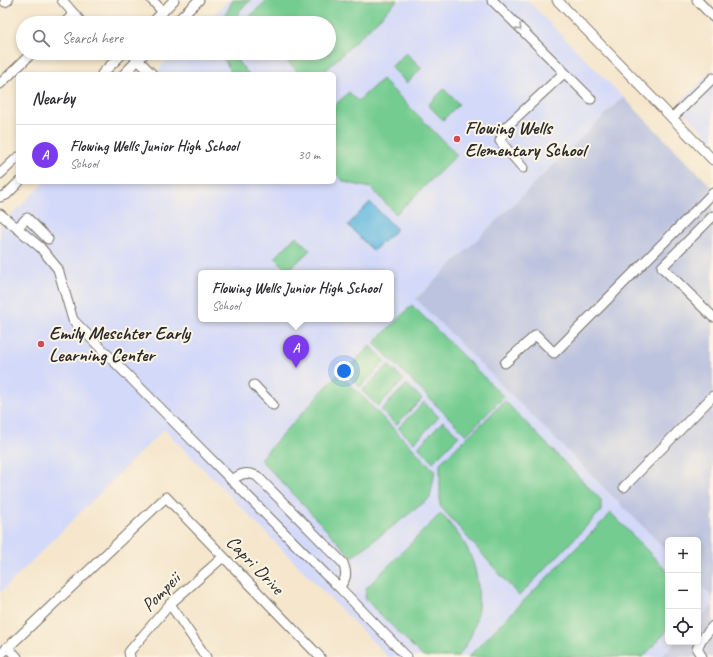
<!DOCTYPE html>
<meta charset="utf-8">
<style>
body{margin:0;font-family:Caveat,sans-serif;background:#f7f7f7;color:#2b2b33}
.controls{position:absolute;right:12px;bottom:12px;display:grid;overflow:hidden;border-radius:6px;box-shadow:0 2px 6px #0003}
.controls button{width:36px;height:36px;display:grid;place-items:center;padding:0;border:0;border-bottom:1px solid #e1e1e2;background:#fff;color:#2b2b33;font:20px sans-serif}
.you{position:absolute;left:344px;top:371px;width:14px;height:14px;margin:-10px;border:3px solid #fff;border-radius:50%;background:#1a73e8;box-shadow:0 0 0 6px #1a73e833}
.badge{display:grid;place-items:center;width:26px;height:26px;border-radius:50%;background:#7c3aed;color:#fff;font-size:13px;font-weight:700}
.pin{position:absolute;translate:-50% -33px;filter:drop-shadow(0 1px 2px #0008)}
.pin::after{content:'';position:absolute;top:21px;width:14px;height:12px;background:inherit;clip-path:polygon(0 0,100% 0,50% 100%)}
.popup{position:absolute;left:198px;top:270px;width:196px;height:52px;box-sizing:border-box;display:grid;place-content:center;border-radius:6px;background:#fff;filter:drop-shadow(0 1px 3px #0005);font-size:13px;white-space:nowrap;color:#7c7c81}
.popup b{font-size:15px;color:#2b2b33}
.popup::after{content:'';position:absolute;left:50%;top:100%;margin-left:-8px;border:8px solid transparent;border-top-color:#fff}
.list{margin:0;padding:0;list-style:none}
h2{display:flex;justify-content:space-between;align-items:center;height:52px;margin:0;padding:0 16px;font-size:17px}
h2 small{font-size:13px;font-weight:400;color:#7c7c81}
.list li{display:grid;grid-template-columns:26px 1fr auto;gap:12px;align-items:center;box-sizing:border-box;height:60px;padding:0 16px;border-top:1px solid #e1e1e2}
.list b{display:block;font-size:15px;white-space:nowrap}
.list p{margin:0;font-size:13px;white-space:nowrap;color:#7c7c81}
.list em{font-size:13px;font-style:normal;color:#7c7c81}
.icon{flex:none;width:22px;height:22px;fill:none;stroke:currentColor;stroke-width:2;stroke-linecap:round;stroke-linejoin:round}
.map{position:relative;flex:none;width:713px;height:657px;overflow:hidden}
.search{position:absolute;background:#fff;box-shadow:0 2px 6px #0003;left:16px;top:16px;width:320px;height:44px;display:flex;align-items:center;gap:10px;box-sizing:border-box;padding:0 14px;border-radius:22px;color:#7c7c81;font-size:15px}
.panel{position:absolute;background:#fff;box-shadow:0 2px 6px #0003;left:16px;top:72px;width:320px;height:112px;border-radius:6px}
.map>svg:first-child{display:block}
.built{fill:#d3d9f9;fill-rule:evenodd}
.industrial{fill:#bcc3de}
.green{fill:#75cc91;stroke:#507c5e}
.water{fill:#64b9e0;stroke:#487286}
.lines{fill:none;stroke-linecap:round;stroke-linejoin:round}
.minor-casing{stroke:#726c63;stroke-width:11}
.minor{stroke:#fff;stroke-width:9}
.oneway{stroke:#a0a0a0}
.poi-dot{fill:#d1495b;stroke:#fcf5e5;stroke-width:1.5}
.labels{text-anchor:middle;dominant-baseline:central;stroke-width:4;stroke-linejoin:round;paint-order:stroke}
.poi-label{font-size:19px;font-weight:bold;fill:#2b2b2b;stroke:#fcf5e5;text-anchor:start}
.street-label{font-size:19px;fill:#2b2b2b;stroke:#fcf5e5}
</style>
<div class="map">
<svg width="713" height="657" viewBox="0 0 713 657">
<rect width="100%" height="100%" fill="#fcf5e5"/>
<filter id="ink" filterUnits="userSpaceOnUse"><feTurbulence type="fractalNoise" baseFrequency=".025" numOctaves="2"/><feDisplacementMap in="SourceGraphic" scale="8" xChannelSelector="R" yChannelSelector="G"/><feConvolveMatrix kernelMatrix="1 2 1 2 8 2 1 2 1" color-interpolation-filters="sRGB"/></filter>
<filter id="wash" filterUnits="userSpaceOnUse"><feTurbulence type="fractalNoise" baseFrequency=".012" numOctaves="4" result="noise"/><feDisplacementMap in="SourceGraphic" scale="16" xChannelSelector="R" yChannelSelector="G"/><feGaussianBlur stdDeviation="0.9" result="paint"/><feColorMatrix in="noise" values="0 0 0 0 0 0 0 0 0 0 0 0 0 0 0 0 0 1.4 0 .05"/><feComposite in="paint" operator="in"/></filter>
<g filter="url(#wash)">
<rect width="100%" height="100%" fill="#f5e6cc"/>
<g class="built">
<path d="M229,0H527L623,97L417,298L668,552V642H676L661,657H388L164,429L0,593V226L45,182H334V74H154L175,53H329V23H205ZM201,273H391V319H201Z"/>
<path d="M713,69V141L677,105Z"/>
<path d="M698,582L713,598V605L698,620Z"/>
</g>
<g class="industrial">
<path d="M623,97L713,188V598L698,582V540H668V552L416,299Z"/>
<path d="M713,605V657H661L676,642H698V620Z"/>
</g>
<g class="green">
<path d="M233,0H251L240,10L234,23H221Z"/>
<path d="M267,0H398L322,74H300L279,53H329V23H249L246,20Z"/>
<path d="M221,53H234L239,63L249,74H232Z"/>
<path d="M406,53L422,68L407,83L391,67Z"/>
<path d="M382,79L457,155L396,214L371,188L344,182L334,172V106L349,92L358,101Z"/>
<path d="M444,89L459,104L443,120L428,105Z"/>
<path d="M296,236L310,250L288,271L275,258Z"/>
<path d="M412,305L504,397L466,435L374,343Z"/>
<path d="M370,346L386,361L360,387L344,372Z"/>
<path d="M388,365L404,380L378,406L362,391Z"/>
<path d="M339,373L435,471L430,498L352,557L260,459Z"/>
<path d="M407,384L422,399L396,425L381,410Z"/>
<path d="M505,401L601,500V511L519,596L440,506V463Z"/>
<path d="M424,402L439,417L414,443L398,428Z"/>
<path d="M443,421L459,436L433,462L418,447Z"/>
<path d="M441,513C450,525 462,537 468,550C484,584 483,629 457,657H423L365,599L366,588Z"/>
<path d="M611,513L668,572V630L643,657H468Z"/>
</g>
<path class="water" d="M370,202L397,229L373,251L348,225Z"/>
</g>
<g filter="url(#ink)">
<g class="lines">
<g class="minor-casing">
<g id="minor">
<path d="M62,0L74,14"/>
<path d="M152,0L163,12"/>
<path d="M492,0L591,99"/>
<path d="M557,0L713,160"/>
<path d="M697,0L713,17"/>
<path d="M5,2L8,0"/>
<path d="M64,23L74,14L82,23"/>
<path d="M152,23L174,0"/>
<path d="M175,23L199,0"/>
<path d="M131,53L152,74"/>
<path d="M102,74L123,53"/>
<path d="M124,74L145,53"/>
<path d="M0,84L32,53"/>
<path d="M672,118L713,78"/>
<path d="M523,168L500,141L506,127L564,73"/>
<path d="M0,174L18,157"/>
<path d="M0,197L6,195L19,182"/>
<path d="M0,214L40,247L58,269L73,320L181,429C230,478 279,528 328,577L339,587C347,579 347,573 343,563L257,476C246,471 241,474 231,480"/>
<path d="M713,216L662,267L713,317"/>
<path d="M17,228L27,218L48,239"/>
<path d="M505,363L536,335L554,353L713,193"/>
<path d="M254,385L273,405"/>
<path d="M624,487L713,396"/>
<path d="M339,587L407,657"/>
<path d="M170,604L206,657"/>
<path d="M7,647L17,657"/>
<path d="M0,655L166,497L320,657"/>
<path d="M130,657L129,652L170,604L223,557"/>
<path d="M702,657L697,649L701,640L713,626"/>
</g>
</g>
<use href="#minor" class="minor"/>
</g>
<defs><path id="oneway-chevron" d="M-2-3.5L2.5 0L-2 3.5" fill="none" stroke-width="1.6" stroke-linecap="round" stroke-linejoin="round"/></defs>
<use class="oneway" href="#oneway-chevron" transform="translate(519 28) rotate(45)"/>
</g>
<g class="poi-dot">
<circle cx="457" cy="139" r="4"/>
<circle cx="41" cy="344" r="4"/>
</g>
<g class="labels">
<g class="poi-label">
<text x="465" y="128">Flowing Wells<tspan x="465" dy="22">Elementary School</tspan></text>
<text x="49" y="333">Emily Meschter Early<tspan x="49" dy="22">Learning Center</tspan></text>
</g>
<g class="street-label">
<text transform="translate(255 565) rotate(46)">Capri Drive</text>
<text transform="translate(161 592) rotate(-46)">Pompeii</text>
</g>
</g>
</svg>
<div class="controls">
<button>+</button>
<button>−</button>
<button><svg class="icon" aria-label="locate" viewBox="0 0 24 24"><circle cx="12" cy="12" r="6"/><path d="M12 2v4M12 18v4M2 12h4M18 12h4"/></svg></button>
</div>
<div class="you"></div>
<div class="pin badge" style="left:296px;top:368px">A</div>
<div class="popup"><b>Flowing Wells Junior High School</b>School</div>
<div class="search"><svg class="icon" aria-label="search" viewBox="0 0 24 24"><circle cx="10" cy="10" r="6"/><path d="M15 15l6 6"/></svg>Search here</div>
<section class="panel">
<h2>Nearby<small></small></h2>
<ul class="list">
<li><span class="badge">A</span><div><b>Flowing Wells Junior High School</b><p>School</p></div><em>30 m</em></li>
</ul>
</section>
</div>
